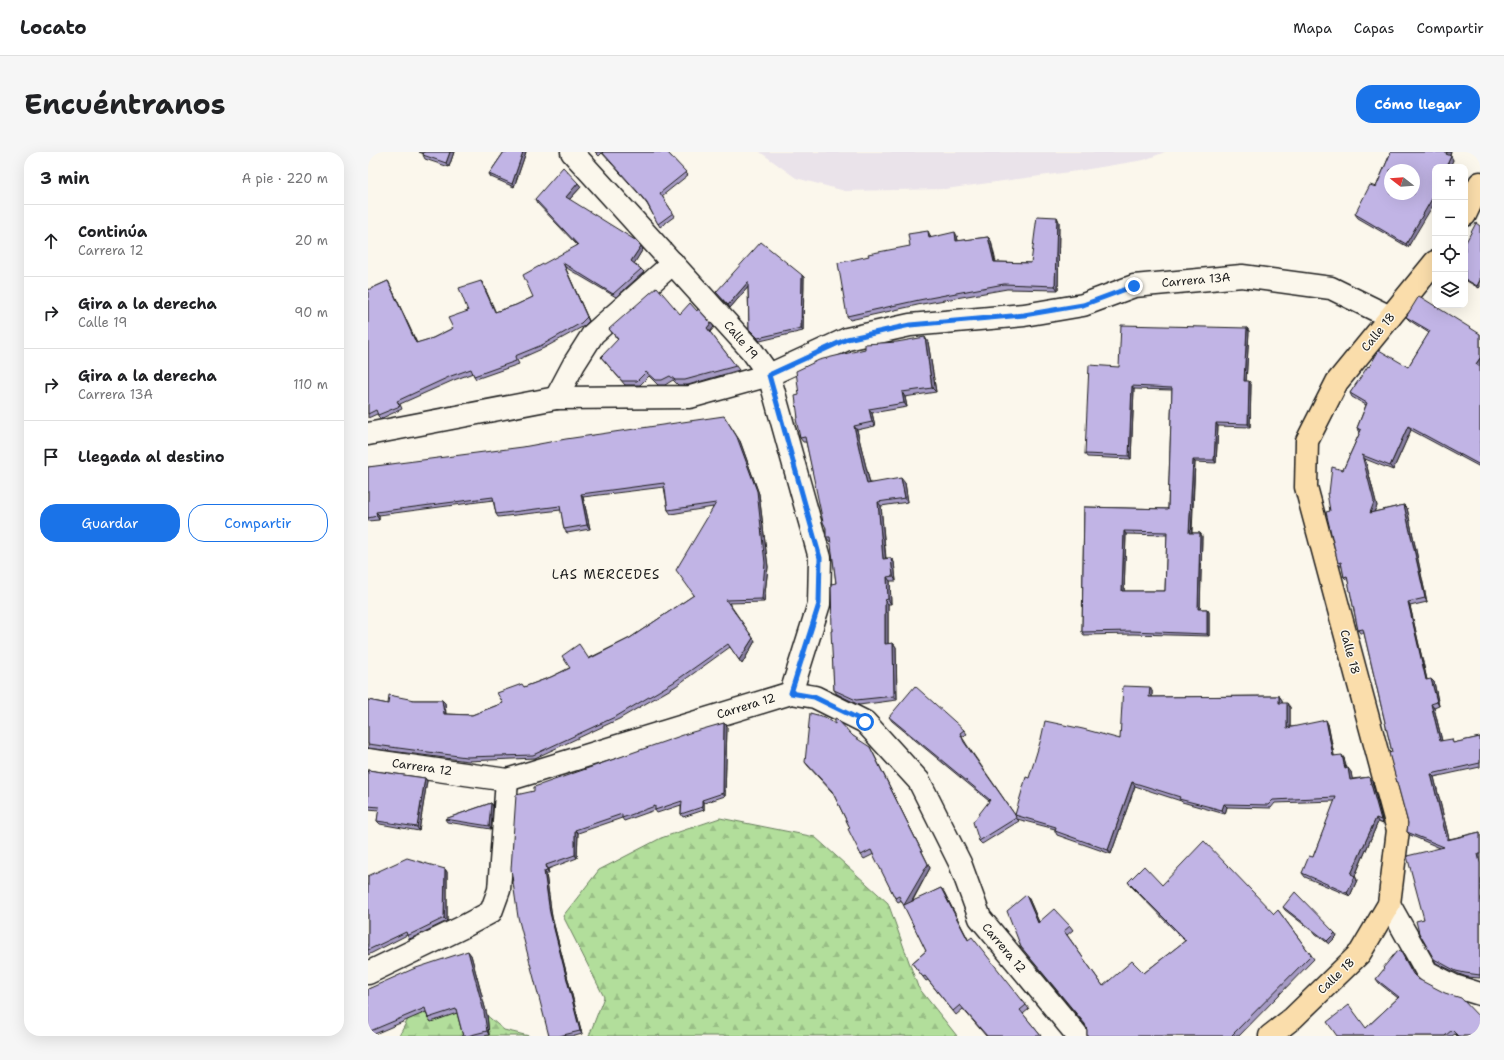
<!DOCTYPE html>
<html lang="es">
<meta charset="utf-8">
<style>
body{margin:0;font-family:"Shantell Sans",sans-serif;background:#f6f6f6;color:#202124}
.controls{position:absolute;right:12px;top:12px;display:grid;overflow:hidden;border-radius:8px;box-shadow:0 4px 16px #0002}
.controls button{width:36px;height:36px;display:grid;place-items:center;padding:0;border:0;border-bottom:1px solid #e0e0e0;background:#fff;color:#202124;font:20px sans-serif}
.compass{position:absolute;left:1016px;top:12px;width:36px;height:36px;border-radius:50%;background:#fff;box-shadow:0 4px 16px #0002;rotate:287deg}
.stop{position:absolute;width:12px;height:12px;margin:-9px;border:3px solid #1a73e8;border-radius:50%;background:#fff}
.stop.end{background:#1a73e8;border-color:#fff;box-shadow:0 1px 4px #0008}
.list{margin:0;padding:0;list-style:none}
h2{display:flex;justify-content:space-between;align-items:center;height:52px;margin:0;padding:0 16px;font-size:17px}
h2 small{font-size:13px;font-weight:400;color:#757577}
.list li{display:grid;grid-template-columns:26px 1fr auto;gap:12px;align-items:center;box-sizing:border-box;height:72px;padding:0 16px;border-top:1px solid #e0e0e0}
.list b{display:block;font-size:15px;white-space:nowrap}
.list p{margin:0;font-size:13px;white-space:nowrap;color:#757577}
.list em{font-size:13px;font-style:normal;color:#757577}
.actions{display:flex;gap:8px;padding:12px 16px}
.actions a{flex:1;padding:9px 0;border:1px solid #1a73e8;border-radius:16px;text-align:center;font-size:14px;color:#1a73e8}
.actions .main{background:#1a73e8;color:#fff}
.icon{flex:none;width:22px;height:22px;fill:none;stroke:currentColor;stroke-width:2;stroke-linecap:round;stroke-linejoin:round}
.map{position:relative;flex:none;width:1112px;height:884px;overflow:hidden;border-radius:16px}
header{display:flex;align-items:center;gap:24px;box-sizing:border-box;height:56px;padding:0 20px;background:#fff;border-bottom:1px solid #e0e0e0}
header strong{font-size:19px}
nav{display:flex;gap:22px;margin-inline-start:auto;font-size:14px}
.intro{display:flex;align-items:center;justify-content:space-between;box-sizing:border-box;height:96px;padding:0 24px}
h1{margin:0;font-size:28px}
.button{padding:10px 18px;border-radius:16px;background:#1a73e8;color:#fff;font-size:14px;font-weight:700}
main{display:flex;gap:24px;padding:0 24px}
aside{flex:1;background:#fff;border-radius:16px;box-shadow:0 4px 16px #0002}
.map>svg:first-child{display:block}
.built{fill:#eae3ea}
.forest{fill:url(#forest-firs);stroke:#677d5c}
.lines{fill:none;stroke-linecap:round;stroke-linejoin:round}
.minor-casing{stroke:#1c1c1c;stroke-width:25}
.major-casing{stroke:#1c1c1c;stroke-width:25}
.minor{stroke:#fbf7ec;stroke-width:22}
.major{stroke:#faddab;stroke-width:22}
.wall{fill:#a69bc5;stroke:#1c1c1c;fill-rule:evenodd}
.shaded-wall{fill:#877ea0;stroke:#1c1c1c}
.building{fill:#c1b4e5;stroke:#1c1c1c;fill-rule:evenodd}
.route{stroke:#1a73e8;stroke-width:5}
.labels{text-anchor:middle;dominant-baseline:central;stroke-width:3;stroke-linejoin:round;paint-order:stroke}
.street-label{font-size:12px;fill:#1c1c1c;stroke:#fbf7ec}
.neighbourhood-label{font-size:13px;letter-spacing:1px;fill:#1c1c1c;stroke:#fbf7ec}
</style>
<header>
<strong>Locato</strong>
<nav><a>Mapa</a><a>Capas</a><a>Compartir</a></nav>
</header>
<div class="intro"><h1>Encuéntranos</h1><a class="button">Cómo llegar</a></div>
<main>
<aside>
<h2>3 min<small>A pie · 220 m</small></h2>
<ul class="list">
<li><svg class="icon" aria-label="ahead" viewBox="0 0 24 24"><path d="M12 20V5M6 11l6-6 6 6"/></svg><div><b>Continúa</b><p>Carrera 12</p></div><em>20 m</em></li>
<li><svg class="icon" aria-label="right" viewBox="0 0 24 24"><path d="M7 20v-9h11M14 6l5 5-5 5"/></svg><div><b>Gira a la derecha</b><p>Calle 19</p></div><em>90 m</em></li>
<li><svg class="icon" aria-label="right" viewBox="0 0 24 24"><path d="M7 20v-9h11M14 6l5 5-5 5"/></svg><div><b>Gira a la derecha</b><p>Carrera 13A</p></div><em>110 m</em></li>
<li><svg class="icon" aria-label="arrive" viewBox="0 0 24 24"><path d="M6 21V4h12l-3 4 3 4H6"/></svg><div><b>Llegada al destino</b></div></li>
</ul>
<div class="actions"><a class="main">Guardar</a><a>Compartir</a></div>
</aside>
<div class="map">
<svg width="1112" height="884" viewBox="0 0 1112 884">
<defs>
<pattern id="forest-firs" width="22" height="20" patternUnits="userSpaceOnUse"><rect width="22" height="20" fill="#b2de9b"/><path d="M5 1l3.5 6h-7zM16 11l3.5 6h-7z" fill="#98be85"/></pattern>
</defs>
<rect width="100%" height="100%" fill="#fbf7ec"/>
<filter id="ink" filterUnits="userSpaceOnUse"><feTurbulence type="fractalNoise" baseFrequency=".025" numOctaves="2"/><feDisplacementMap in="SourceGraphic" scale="8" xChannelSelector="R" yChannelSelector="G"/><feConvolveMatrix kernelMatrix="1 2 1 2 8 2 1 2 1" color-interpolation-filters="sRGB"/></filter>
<g filter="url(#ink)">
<path class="built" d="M392,0H797L776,8L709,19L577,37L477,39L428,26Z"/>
<g class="forest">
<path d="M352,666L447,685L520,751L550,835L589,884H221L236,845L195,764L231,718L293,686Z"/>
<path d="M59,832L96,844L136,878L161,884H31Z"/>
</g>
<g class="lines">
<g class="minor-casing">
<g id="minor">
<path d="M204,0L384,199L401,223L452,406L451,452L423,541"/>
<path d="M188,246L206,212L225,182L305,111"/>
<path d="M0,282L188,246L322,245L401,223L479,187L542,173L656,163L715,153L766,134L874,124L963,136L1022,165"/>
<path d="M0,608L139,628L423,541L447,545L497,570L551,629L592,711L612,766L710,884"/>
<path d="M1021,752L1059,820L1086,834L1112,842"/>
<path d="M0,821L93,776L123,760L131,738L139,628"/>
</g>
</g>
<g class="major-casing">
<g id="major">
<path d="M1097,63L1112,31"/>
<path d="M902,884L925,866L992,801L1021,752L1030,678L938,335L939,289L969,230L1067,110"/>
</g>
</g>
<use href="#minor" class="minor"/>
<use href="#major" class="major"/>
</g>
<g class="wall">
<path d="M51,0H86L81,15L57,7L55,3L56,2Z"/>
<path d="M136,0H158L146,35L123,25L121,22Z"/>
<path d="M227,0H299L320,23L294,44L307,64L292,75L279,52L271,42L234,1L231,4Z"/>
<path d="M1023,0H1083L1082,4L1085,8L1040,95L990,66L987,62L1008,35Z"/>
<path d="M210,31L213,35L201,48L273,94L275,97L266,111L273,117L276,120L248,145L197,115L221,169L216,174L176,196L149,208L151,212L108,227L106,224L105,221L86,228L32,252L34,257L12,267L9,262L0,266V138L20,129L22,133L49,191L65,186L85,176L100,159L113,129L115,132L127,160L148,153L165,145L209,93L169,51L167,47Z"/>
<path d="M689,65L691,70L690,138L639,137L554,152L482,168L479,164L542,94L562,83L563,86L589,84L590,89L620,85L623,89L628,110L663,111Z"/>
<path d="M1097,92L1111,136L1097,128Z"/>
<path d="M434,123L436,125L435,179L392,189L381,177L380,135L362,156L348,140Z"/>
<path d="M329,159L346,175L342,180L371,218L320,233H310L305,228L297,233H290L281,224L272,233H257L233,205L250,188L241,177L312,162Z"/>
<path d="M1038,165L1112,182V315L1043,278L1025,318L997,307L1009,354L1006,360L1036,353L1039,356L1059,450L1042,454L1059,528L1066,530L1071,554L1066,556L1074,589L1086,591L1112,585V615L1066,625L1081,687L1112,680V826L1099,825L1091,822L1068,811L1066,807L1056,767L1072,696L1042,683L1039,680L1040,671L1024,600L996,481H992L990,478L980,428H979L976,425L974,414H972L970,411L962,359L961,341L975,318L992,280L989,276L998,253L984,245L982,241L1001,215H1040L1061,181L1041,168Z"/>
<path d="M879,176L881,179L878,229L883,232L882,275L850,274L848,311L827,310L824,381H832L834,384L832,457H839L841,460V484L765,482L716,483L714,480L716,355L800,357L804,238L766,237L763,307L719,305L717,302L751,215ZM758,382L799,383L797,439H756Z"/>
<path d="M560,190L568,240L537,245L539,255L504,261L507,274L489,278L502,331H537L540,350L513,354L518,406H523L526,410L528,429H522L523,452H520V492L525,491L528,495L529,548L491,553L469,542L466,538L464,479L468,431L463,390H462L458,385V376L438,290H435L432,286L430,266L431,243L497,197Z"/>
<path d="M372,289L391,342L400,415L396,450L361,451L387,489L374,512L362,495L308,534L251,567L167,606L100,609L0,596V548L20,552L46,548H74L77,551L78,562L104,563L135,551L156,535L183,525L262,486L326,443L345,355L303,362L300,358L296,335L215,345L222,377L199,381L196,377L193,358L130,365L128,362L125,348L11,363V368L0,369V315Z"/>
<path d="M784,539V545L911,544L914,548V551L922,555V575L960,572L966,604L976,606L979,616L983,620L984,627L1001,625L1004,629L1015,672L1010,670L987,724L989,728L982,744L937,725L934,721L945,705L967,649L907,651L903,656L859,655L857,662L814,650L813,649L767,634L743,702L689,683L687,679V677L649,667L651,669L614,692L611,689L621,649L524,569L521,565L596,578L599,582L594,585L599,593L647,663L661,626L752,587Z"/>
<path d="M356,571L359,574L357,644L336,651V658L315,665L313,662V653L289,661L287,658L256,669L254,666L210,681L209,706L180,717L181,722H178L184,765L214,882L207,884H181L166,639Z"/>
<path d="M485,584L504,599L562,716L544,750L573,736L576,740L600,788L658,853L661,857L655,862L673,884H618L595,857L588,863L560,828L558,829L544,811L558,799L534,748L530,750L527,746L506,702L496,707L493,703L482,676L465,641L440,614L437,610Z"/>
<path d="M0,618L57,626L59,629L51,679L12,672L9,669L11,658L0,657Z"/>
<path d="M123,651L125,654L123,677L79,670L77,667Z"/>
<path d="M77,717L79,720V769L44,786L41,787L39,783L0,803V724Z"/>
<path d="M760,730L794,733L906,762L910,758L946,807L871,884H719V878L717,873L653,795L658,743L661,747L671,770L702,774L705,778L699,783L735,834L776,821L817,789L763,734Z"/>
<path d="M915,755L967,781L969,784L961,792L917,758Z"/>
<path d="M1033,800L1047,823L1112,884H1089L1087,882L1084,884H969L998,876L1030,846L1011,831L1008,827Z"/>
<path d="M103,803L119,863L121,883L116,884H95L89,861L63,870L60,866L58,860L2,884H0V837Z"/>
</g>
<g class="shaded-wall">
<path d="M82,0H86L81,15L78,11Z"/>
<path d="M155,0H158L146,35L144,32Z"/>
<path d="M1079,0H1083L1081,6L1078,2Z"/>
<path d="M1083,4L1085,8L1082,15H1078Z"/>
<path d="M210,31L213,35L200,49L198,45Z"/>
<path d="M1067,41V50L1040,95L1038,92Z"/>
<path d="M689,65L691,70L690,138L687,134Z"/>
<path d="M560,79L562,83L564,90L561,86Z"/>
<path d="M587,80L589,84L591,93L588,89Z"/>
<path d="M620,85L623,89L628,114L626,110Z"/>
<path d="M273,94L275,97L266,112L263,109Z"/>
<path d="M195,111L197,115L221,169L219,165Z"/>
<path d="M434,123L436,125L435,179L433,176Z"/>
<path d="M1112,128V135L1111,136L1109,134Z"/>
<path d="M20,129L22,133L50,195L48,191Z"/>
<path d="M113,129L115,132L129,163L127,160Z"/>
<path d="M380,130L382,133L362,156L360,153Z"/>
<path d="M343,171L346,175L342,180L339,176Z"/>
<path d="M879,176L881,179L878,232L876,229Z"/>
<path d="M557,185L560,190L568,240L564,236Z"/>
<path d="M1112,206V214L1111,216L1108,212Z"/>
<path d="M881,229L883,232L882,275L880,272Z"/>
<path d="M764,234L766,237L763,307L761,304Z"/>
<path d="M534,240L537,245L539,255L536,251Z"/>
<path d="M501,257L504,261L507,274L504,270Z"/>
<path d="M356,264L372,289L391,342L400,415L396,450L394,447Z"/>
<path d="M848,271L850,274L848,311L846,308Z"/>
<path d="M486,274L489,278L503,336L499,332Z"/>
<path d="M1040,274L1043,278L1025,318L1022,314Z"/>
<path d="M994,303L997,307L1009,354L1004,364L1002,361Z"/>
<path d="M825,308L827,310L823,384L821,381Z"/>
<path d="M533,326L537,331L540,350L537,346Z"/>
<path d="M213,342L215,345L222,377L219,373Z"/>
<path d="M510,350L513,354L518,411L515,407Z"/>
<path d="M1036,353L1039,356L1059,450L1057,446Z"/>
<path d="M8,360L11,363V368L9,364Z"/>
<path d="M756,379L758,382L756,442L754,439Z"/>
<path d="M832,381L834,384L832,460L830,457Z"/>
<path d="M523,406L526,410L528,429L525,424Z"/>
<path d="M519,425L522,429L523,452L520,447Z"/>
<path d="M517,448L520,452V497L517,492Z"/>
<path d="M1040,450L1042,454L1060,532L1058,528Z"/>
<path d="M839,457L841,460V484L839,482Z"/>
<path d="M385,486L387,489L374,512L371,508Z"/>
<path d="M525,491L528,495L529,548L526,544Z"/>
<path d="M1063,527L1066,530L1071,554L1069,550Z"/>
<path d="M782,535L784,539V548L781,545Z"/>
<path d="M911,544L914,548V554L911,551Z"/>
<path d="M74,548L77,551L78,565L76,562Z"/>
<path d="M919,551L922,555V580L919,576Z"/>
<path d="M1063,552L1066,556L1075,593L1072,589Z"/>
<path d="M958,568L960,572L967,608L965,604Z"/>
<path d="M356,571L359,574L357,644L355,641Z"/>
<path d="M502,595L504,599L562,716L539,758L536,753Z"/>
<path d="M974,603L976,606L979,620L977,617Z"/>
<path d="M980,616L983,620L985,631L982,628Z"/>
<path d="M1063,622L1066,625L1082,691L1079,688Z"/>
<path d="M1001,625L1004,629L1015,672L1013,668Z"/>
<path d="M57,626L59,629L51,679L49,675Z"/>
<path d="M764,630L767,634L743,702L740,698Z"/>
<path d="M334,648L336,651V658L334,655Z"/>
<path d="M123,651L125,654L123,677L121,674Z"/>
<path d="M856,652L859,655L857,662L854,658Z"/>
<path d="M1008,666L1010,670L986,726L983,722Z"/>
<path d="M207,678L210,681L209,706L207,703Z"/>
<path d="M178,713L180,717L181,722L179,718Z"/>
<path d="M77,717L79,720V769L76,766Z"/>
<path d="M176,719L178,722L184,765L214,882L212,879L182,761Z"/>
<path d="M987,724L989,728L982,744L979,741Z"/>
<path d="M573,736L576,740L603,793L600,788Z"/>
<path d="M658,743L661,747L673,775L670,771Z"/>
<path d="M967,781L969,784L961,792L959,789Z"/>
<path d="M100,799L103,803L119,863L121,883L119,879Z"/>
</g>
<g class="building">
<path d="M56,0H82L78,11L55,3Z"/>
<path d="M136,0H155L144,32L121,22Z"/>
<path d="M234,0H299L318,20L292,41L305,61L290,72L279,51L269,39Z"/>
<path d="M1023,0H1079L1078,2L1083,4L1078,15H1067V41L1065,45L1038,92L987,62L1002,33L1008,35ZM1022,18H1046V42H1022Z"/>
<path d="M195,15L210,31L198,45L267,88L273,94L263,109L273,117L245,142L195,111L219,165L213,171L174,193L147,204L148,209L106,224L103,217L83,224L29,249L32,254L10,263L8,258L0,262V138L20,129L48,191L65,186L85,176L80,166L100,159L91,136L113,129L127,160L148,153L165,145L155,123L210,93L167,47Z"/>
<path d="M669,64L689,65L687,134L636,132L551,148L479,164L470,111L501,104L500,102L542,94L540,82L560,79L561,86L587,80L588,89L620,85L626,110L663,111Z"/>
<path d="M1108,71L1112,74V128L1109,134L1097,127V92Z"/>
<path d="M393,90L434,123L433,176L390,186L381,177L380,130L360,153L348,140Z"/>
<path d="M289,135L312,162L322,151L329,159L330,157L343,171L339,176L368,214L317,228H307L302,224L294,228H287L278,220L269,229H254L233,205L250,187L241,177Z"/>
<path d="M1051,144L1112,182V206L1108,212L1112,215V313L1040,274L1022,314L994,303L1006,350L1002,361L1036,353L1057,446L1040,450L1058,528L1063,527L1069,550L1063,552L1072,589L1084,587L1085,591L1112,585V611L1063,622L1079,688L1112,680V702H1110L1112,711V823L1097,821L1088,819L1066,807L1051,781L1048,769L1056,767L1039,704L1076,695L1039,680L1040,671L1021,601L1024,600L995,477L990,478L979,424L976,425L973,410L970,411L958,360L962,359L959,341H961L964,315L975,318L993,278L989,276L999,251L982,241L1000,214L1001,215L1011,198L1040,215L1062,179L1038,165Z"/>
<path d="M753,173L879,176L876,229H881L880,272L848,271L846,308H825L821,381H832L830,457H839V482L763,479L714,480L716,355L800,357L804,236L764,234L761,304L717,302L721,213L751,215ZM756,379L799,380L797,439H754Z"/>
<path d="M557,185L564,236L534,240L536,251L501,257L504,270L486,274L499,332L533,326L537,346L510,350L515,407L523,406L525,424L519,425L520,447L517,448V492L525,491L526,544L488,548L466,538L463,479H464L463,432L468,431L462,385H458V376L455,370L437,285L432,286L428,267L430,266L427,244L431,243L428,219L451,208L497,197V192L529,190Z"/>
<path d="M356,264L369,285L389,339L397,411L394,447L358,448L385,486L371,508L360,492L306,530L249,564L165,603L98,605L0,592V548L20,552L21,543L46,548H74L76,562L104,563L135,551L129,541L154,532L156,535L183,525L202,516L194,504L211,492L221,507L262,486L326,443L308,418L348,351L300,358L296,331L213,342L219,373L196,377L192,354L128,362L125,345L8,360L9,364L0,366V315L155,295L198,287Z"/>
<path d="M547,534L596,578L592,581L596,590L647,663L658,625L661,626L673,587L677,569L715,577L752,587L755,534L782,535L781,545L911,544V551H919V576L958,568L965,604L974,603L977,617L980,616L982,628L1001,625L1013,668L1008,666L983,722L987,724L979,741L934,721L941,704L945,705L968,645L905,648L900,653L856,652L854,658L811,647L812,645L764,630L740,698L687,679L688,675L647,663L648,666L611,689L605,670L622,648L521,565Z"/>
<path d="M442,561L457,565L467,572V566L469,567L485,584L502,595L556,704L560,712L536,753L573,736L600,788L604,785L658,853L652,858L673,884H619L592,853L585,859L557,824L555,825L544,811L558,799L531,744L527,746L503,698L493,703L480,677L482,676L464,639L437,610Z"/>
<path d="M356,571L355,641L334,648V655L313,662L314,649L287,658V654L254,666V662L207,678V703L178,713L179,718L176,719L182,761L212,879L191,884H181L150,765L143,717L148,643L166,639V635L321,581Z"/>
<path d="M0,618L57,626L49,675L9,669L11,655L0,654Z"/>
<path d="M123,651L121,674L77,667Z"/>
<path d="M836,689L906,762L910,758L943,803L864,883L865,884H719V878L717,872L653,795L639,759L658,743L670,771L686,757L702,774L696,779L735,834L764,809L776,821L818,788L760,730L776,714L794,733Z"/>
<path d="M39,706L77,717L76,766L41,783H39L38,780L0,798V724Z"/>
<path d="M927,740L967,781L959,789L915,755Z"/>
<path d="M100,799L116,860L119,879L99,884H95L88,857L60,866L57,856L0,880V837L45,817Z"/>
<path d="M1029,799L1033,800L1045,822L1050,827L1077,841L1093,846L1112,866V884H1090L1084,878L1077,884H969L959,870L981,853L998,876L1031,845L1008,827L1016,817L1015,816Z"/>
</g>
</g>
<g class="lines" filter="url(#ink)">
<path class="route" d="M497,570L446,545L423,541L451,452L452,406L401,223L479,187L542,173L656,163L715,153L766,134"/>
</g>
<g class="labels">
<g class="street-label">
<text transform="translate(828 128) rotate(-5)">Carrera 13A</text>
<text transform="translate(1010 180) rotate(-51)">Calle 18</text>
<text transform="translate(373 188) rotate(50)">Calle 19</text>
<text transform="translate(982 500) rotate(75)">Calle 18</text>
<text transform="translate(378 554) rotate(-17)">Carrera 12</text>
<text transform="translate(54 615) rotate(8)">Carrera 12</text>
<text transform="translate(636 796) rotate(50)">Carrera 12</text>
<text transform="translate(968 824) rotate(-44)">Calle 18</text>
</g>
<g class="neighbourhood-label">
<text x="238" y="422">LAS MERCEDES</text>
</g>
</g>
</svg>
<div class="controls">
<button>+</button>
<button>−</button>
<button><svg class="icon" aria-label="locate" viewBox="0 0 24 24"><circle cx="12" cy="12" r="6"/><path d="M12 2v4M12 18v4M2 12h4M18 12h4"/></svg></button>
<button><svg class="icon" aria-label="layers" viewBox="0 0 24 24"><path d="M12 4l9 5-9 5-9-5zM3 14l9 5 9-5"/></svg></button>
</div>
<svg class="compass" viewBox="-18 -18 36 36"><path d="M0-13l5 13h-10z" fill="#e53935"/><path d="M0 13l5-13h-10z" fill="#757577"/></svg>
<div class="stop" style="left:497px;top:570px"></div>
<div class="stop end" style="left:766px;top:134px"></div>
</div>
</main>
